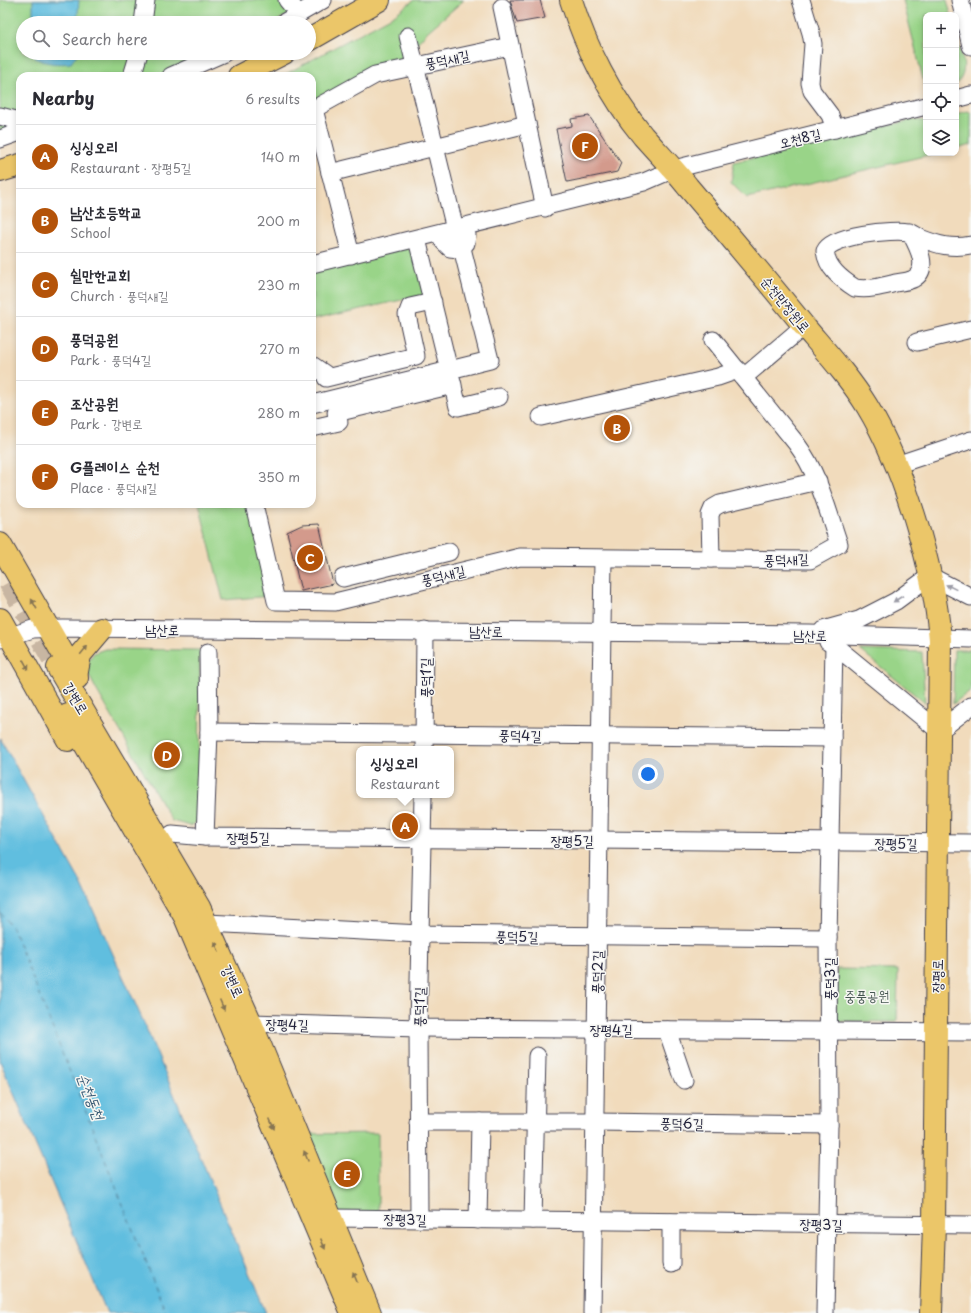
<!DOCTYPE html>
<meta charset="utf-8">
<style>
body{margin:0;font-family:"Playpen Sans","Poor Story",sans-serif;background:#f7f7f7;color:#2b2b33}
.controls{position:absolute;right:12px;top:12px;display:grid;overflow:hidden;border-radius:8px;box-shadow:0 2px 6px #0003}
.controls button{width:36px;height:36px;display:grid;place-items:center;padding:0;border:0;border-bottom:1px solid #e1e1e2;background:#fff;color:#2b2b33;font:20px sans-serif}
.you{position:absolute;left:648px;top:774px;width:14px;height:14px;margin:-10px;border:3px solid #fff;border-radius:50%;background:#1a73e8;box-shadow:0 0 0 6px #1a73e833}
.badge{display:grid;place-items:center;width:26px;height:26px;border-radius:50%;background:#b45309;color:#fff;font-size:13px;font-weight:700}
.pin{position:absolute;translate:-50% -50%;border:2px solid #fff;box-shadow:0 1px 4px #0006}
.popup{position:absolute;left:356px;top:746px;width:98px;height:52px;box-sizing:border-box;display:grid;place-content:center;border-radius:8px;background:#fff;filter:drop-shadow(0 1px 3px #0005);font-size:13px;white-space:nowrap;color:#7c7c81}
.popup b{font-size:15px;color:#2b2b33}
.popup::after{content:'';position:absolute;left:50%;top:100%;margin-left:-8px;border:8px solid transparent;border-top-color:#fff}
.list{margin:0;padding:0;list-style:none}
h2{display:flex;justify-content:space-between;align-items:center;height:52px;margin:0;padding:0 16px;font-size:17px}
h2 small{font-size:13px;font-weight:400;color:#7c7c81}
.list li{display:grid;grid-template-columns:26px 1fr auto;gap:12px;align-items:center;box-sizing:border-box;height:64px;padding:0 16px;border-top:1px solid #e1e1e2}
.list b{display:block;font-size:15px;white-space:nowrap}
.list p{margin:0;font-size:13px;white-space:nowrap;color:#7c7c81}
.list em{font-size:13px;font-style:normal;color:#7c7c81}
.icon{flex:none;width:22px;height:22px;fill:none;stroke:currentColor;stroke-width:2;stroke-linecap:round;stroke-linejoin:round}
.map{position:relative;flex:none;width:971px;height:1313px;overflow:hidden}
.search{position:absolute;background:#fff;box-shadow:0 2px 6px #0003;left:16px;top:16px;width:300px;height:44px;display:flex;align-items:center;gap:10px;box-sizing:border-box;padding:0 14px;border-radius:22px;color:#7c7c81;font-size:15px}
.panel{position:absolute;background:#fff;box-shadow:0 2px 6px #0003;left:16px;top:72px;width:300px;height:436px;border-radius:12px}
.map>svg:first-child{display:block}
.green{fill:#99d488;stroke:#5e7b62}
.water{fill:#61bedf;stroke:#42708d}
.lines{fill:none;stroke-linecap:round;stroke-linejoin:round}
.ferry{stroke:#385974;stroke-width:1;stroke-dasharray:5 4;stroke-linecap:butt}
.building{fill:#d39a8c}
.major-tunnel{stroke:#c8b6a2;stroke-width:22;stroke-dasharray:22 11;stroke-linecap:butt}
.minor-casing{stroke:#413e4e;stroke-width:19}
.major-casing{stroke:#413e4e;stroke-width:24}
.minor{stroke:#fff;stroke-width:17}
.major{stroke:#ebc669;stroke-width:22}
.oneway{fill:#9c9ca7}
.oneway2{fill:#867452}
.labels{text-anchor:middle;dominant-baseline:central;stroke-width:3;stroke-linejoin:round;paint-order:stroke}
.street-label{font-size:14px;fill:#22223b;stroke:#f6f6f2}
.park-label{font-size:14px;fill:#465752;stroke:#f6f6f2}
.water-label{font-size:15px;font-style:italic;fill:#385974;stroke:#f6f6f2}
</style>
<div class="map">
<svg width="971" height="1313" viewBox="0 0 971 1313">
<rect width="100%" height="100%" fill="#f6f6f2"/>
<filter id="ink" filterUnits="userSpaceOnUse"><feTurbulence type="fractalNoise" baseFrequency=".025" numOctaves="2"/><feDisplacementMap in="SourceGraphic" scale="8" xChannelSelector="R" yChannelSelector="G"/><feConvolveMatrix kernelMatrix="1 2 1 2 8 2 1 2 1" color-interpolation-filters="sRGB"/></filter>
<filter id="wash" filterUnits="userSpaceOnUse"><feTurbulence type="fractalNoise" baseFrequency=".012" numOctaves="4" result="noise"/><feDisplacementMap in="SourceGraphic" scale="16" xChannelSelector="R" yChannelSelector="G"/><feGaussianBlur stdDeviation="0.9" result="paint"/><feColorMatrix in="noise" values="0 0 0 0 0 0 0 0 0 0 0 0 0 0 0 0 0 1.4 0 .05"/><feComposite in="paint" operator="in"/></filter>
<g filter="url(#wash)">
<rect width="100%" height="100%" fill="#f1dbbc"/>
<g class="green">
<path d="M0,0H316L273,23H23V53H212L161,76H20V127L0,134Z"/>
<path d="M414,0H464L428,31L400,62L312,107V76H282L394,15Z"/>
<path d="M903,0H947L951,15H926V91Z"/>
<path d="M956,35C960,52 971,71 956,84Z"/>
<path d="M968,111L971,113V145L956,149V114Z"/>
<path d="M912,120L926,121V153H937L747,198L731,182L734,162Z"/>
<path d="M405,246L414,254L424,295L312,320V267Z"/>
<path d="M199,504H248L271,596L223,600Z"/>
<path d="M105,649L200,650L199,821L190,826L172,821L96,689L84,666L94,653Z"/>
<path d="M860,650L922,652L925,703Z"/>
<path d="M954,650H971V690L953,704Z"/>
<path d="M837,969L898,970L897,1022L836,1021Z"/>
<path d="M378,1133V1213H333L300,1134Z"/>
</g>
<g class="water">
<path d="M33,0H79L77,23H33Z"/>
<path d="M35,53H77V54L71,63C58,64 47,64 35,58Z"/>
<path d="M0,738L80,881L144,1023L266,1313H107L0,1061Z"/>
</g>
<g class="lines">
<path class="ferry" d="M0,912L13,929L166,1313"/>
</g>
<g id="blocks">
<g class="building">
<path d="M510,0H540L545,18L517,23Z"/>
<path d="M589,116L621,163L617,172L567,182L556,129L572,126L571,119Z"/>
<path d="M319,524L333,584L301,591L287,532L302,525Z"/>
</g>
</g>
</g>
<g filter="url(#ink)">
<use href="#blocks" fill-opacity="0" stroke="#413e4e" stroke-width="1"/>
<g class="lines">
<path class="major-tunnel" d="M9,582L58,668"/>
<g class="minor-casing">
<g id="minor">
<path d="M287,0L299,14"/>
<path d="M801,0L811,33L813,44L810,83L812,91L830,115L835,129"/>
<path d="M960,0L971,46"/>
<path d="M502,7L545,208"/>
<path d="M143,23L146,0"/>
<path d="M283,23L323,0"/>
<path d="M408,36L457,237L467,235L466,243L459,249L450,248L443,241L457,237"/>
<path d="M132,76L139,53"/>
<path d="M171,76L224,53"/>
<path d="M956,99L971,95"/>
<path d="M314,109L351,255"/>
<path d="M312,110L375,75L510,46"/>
<path d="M0,116L20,121"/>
<path d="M0,139L20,132"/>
<path d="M330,173L527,124"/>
<path d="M910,232C917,245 931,269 913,279C907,282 898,282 892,284C880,287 868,290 855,288C841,279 827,268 825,251C832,235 892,229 909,232C913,233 917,236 920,238C938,245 952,249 971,245"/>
<path d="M417,239L458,407L499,397"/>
<path d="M312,264L644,182L674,169L926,106"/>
<path d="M917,342L971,329"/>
<path d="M312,365L325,374L326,378L416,356L407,315L410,307L433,302"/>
<path d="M744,377L804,326"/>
<path d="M312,404L490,360L462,248"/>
<path d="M541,417L718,377L738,370"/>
<path d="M312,428L339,422L336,413L453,385"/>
<path d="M896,465L971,440"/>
<path d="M254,504L276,601L335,602L520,557L810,560L839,544C827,509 819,474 796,443L713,340"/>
<path d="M711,559L710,515L713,508L720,504L818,481"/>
<path d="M343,578L449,552"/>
<path d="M823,630L859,620L896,601L930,576L971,597"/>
<path d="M0,639L33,629L62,628L809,634L971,639"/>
<path d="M828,642L834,645L939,731L971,706"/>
<path d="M209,732L832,738"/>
<path d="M424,749L425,630"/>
<path d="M172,834L205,837L971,843"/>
<path d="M205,837L209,732L208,652"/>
<path d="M207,923L421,934L828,938"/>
<path d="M251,1023L418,1028L971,1032"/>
<path d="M667,1030L684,1080"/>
<path d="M418,1122H595L829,1125"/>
<path d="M332,1218L971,1225"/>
<path d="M419,1219L418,1028L423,795"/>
<path d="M478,1220L480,1122"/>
<path d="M533,1220L537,1056"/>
<path d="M671,1222V1264"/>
<path d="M592,1313L603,559"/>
<path d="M825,1313L829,1125L828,938L834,645"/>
</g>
</g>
<g class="major-casing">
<g id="major">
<path d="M571,0C586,48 611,97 643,136C658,153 674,169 688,187C727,233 766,279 804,326C826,352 849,377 867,406C904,467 934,568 940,639L934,1225L931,1313"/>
<path d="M309,40L379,0"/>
<path d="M239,76L284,53"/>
<path d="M0,171L20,165"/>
<path d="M0,544L77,678"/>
<path d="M0,619L68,740"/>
<path d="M58,668L199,907L251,1023L370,1313"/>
<path d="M76,677L80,655L102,629"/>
<path d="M68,715L185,917L352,1313"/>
</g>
</g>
<use href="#minor" class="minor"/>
<use href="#major" class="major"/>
</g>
<defs><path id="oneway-solid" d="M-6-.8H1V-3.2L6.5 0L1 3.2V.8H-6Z"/></defs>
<g class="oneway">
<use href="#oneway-solid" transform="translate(951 587) rotate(-154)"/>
<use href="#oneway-solid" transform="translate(898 599) rotate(147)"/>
</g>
<g class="oneway2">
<use href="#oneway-solid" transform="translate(34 604) rotate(-119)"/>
<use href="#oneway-solid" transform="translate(84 650) rotate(-51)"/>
<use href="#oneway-solid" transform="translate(26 665) rotate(61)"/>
<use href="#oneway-solid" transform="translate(217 947) rotate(-114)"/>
<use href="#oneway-solid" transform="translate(222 1005) rotate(67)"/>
<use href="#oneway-solid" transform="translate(272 1124) rotate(67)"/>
<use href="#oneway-solid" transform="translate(306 1156) rotate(-112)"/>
<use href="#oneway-solid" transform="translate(323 1244) rotate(67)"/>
<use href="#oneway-solid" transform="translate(355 1277) rotate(-112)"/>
</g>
</g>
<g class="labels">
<g class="street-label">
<text transform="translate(447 59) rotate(-12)">풍덕새길</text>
<text transform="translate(800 138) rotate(-14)">오천8길</text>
<text transform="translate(786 304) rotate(51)">순천만정원로</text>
<text transform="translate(786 559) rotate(-2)">풍덕새길</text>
<text transform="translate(443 575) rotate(-14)">풍덕새길</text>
<text x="162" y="629">남산로</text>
<text transform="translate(486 631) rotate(1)">남산로</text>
<text transform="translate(810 635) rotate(1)">남산로</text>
<text transform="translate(425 678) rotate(-90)">풍덕1길</text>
<text transform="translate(76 698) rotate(59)">강변로</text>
<text transform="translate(520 735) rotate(1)">풍덕4길</text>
<text x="248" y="837">장평5길</text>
<text x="572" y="840">장평5길</text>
<text transform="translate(896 843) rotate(1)">장평5길</text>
<text transform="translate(517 936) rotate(1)">풍덕5길</text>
<text transform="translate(597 972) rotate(-89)">풍덕2길</text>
<text transform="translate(937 976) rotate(-89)">장평로</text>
<text transform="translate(829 979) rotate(-90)">풍덕3길</text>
<text transform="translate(233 981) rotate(66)">강변로</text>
<text transform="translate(419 1007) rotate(-89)">풍덕1길</text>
<text transform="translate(287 1024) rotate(1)">장평4길</text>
<text x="611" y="1029">장평4길</text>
<text transform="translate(682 1123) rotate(1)">풍덕6길</text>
<text transform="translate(405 1219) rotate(1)">장평3길</text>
<text transform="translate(821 1224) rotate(1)">장평3길</text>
</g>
<g class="park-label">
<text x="867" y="995">중풍공원</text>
</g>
<g class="water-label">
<text transform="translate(92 1096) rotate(69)">순천동천</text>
</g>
</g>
</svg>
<div class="controls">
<button>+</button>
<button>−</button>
<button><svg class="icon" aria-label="locate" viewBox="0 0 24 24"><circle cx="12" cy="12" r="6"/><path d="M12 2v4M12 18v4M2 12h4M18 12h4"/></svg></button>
<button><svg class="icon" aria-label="layers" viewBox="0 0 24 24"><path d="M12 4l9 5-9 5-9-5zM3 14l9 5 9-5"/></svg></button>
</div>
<div class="you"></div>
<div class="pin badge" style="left:405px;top:826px">A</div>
<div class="popup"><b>싱싱오리</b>Restaurant</div>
<div class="pin badge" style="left:617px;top:428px">B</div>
<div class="pin badge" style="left:310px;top:558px">C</div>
<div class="pin badge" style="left:167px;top:755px">D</div>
<div class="pin badge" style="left:347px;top:1174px">E</div>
<div class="pin badge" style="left:585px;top:146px">F</div>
<div class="search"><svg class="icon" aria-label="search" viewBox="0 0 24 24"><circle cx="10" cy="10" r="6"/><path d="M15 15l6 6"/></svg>Search here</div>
<section class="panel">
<h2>Nearby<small>6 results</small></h2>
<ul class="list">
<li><span class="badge">A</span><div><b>싱싱오리</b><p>Restaurant · 장평5길</p></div><em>140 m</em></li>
<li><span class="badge">B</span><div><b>남산초등학교</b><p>School</p></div><em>200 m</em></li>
<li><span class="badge">C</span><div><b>쉴만한교회</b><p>Church · 풍덕새길</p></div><em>230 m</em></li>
<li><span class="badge">D</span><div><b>풍덕공원</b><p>Park · 풍덕4길</p></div><em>270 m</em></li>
<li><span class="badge">E</span><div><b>조산공원</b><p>Park · 강변로</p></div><em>280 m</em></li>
<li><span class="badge">F</span><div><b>G플레이스 순천</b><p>Place · 풍덕새길</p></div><em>350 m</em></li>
</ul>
</section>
</div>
